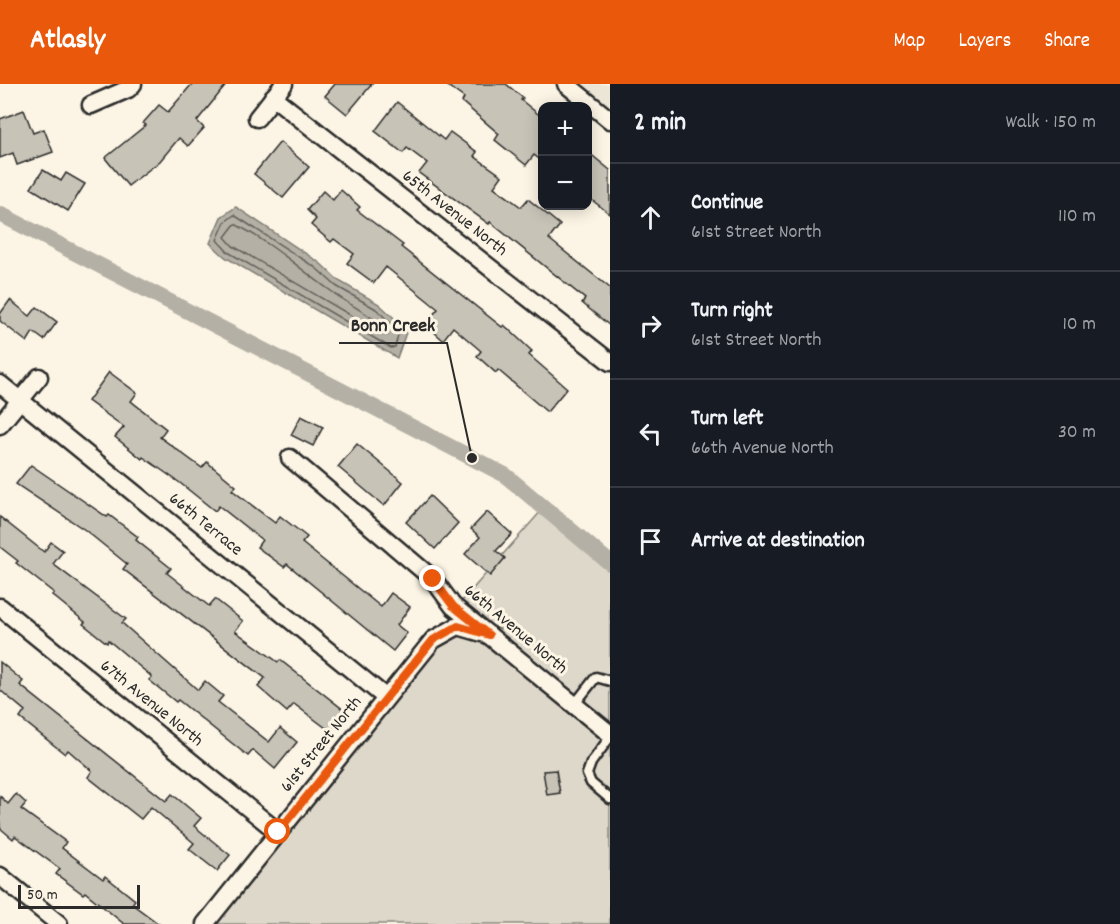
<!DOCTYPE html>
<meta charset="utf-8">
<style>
body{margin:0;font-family:Dekko,sans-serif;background:#242831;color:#f1f3f6}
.controls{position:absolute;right:18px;top:18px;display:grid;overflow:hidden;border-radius:12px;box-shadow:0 3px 15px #0003}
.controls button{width:54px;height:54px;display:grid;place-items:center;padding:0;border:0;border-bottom:2px solid #363941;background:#171b24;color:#f1f3f6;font:30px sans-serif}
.scale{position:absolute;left:18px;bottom:15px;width:122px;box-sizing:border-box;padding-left:6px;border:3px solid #2b2b2b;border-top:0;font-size:16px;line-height:21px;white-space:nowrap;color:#2b2b2b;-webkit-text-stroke:4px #fcf5e5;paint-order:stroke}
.stop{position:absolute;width:18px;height:18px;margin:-14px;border:4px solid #ea580c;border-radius:50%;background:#fff}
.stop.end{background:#ea580c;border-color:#fff;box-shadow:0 2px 6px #0008}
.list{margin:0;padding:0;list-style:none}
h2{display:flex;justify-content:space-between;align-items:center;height:78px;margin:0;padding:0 24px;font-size:26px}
h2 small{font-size:20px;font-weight:400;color:#9ea1a6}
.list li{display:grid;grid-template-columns:39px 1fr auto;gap:18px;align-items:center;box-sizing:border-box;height:108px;padding:0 24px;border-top:2px solid #363941}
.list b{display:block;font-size:22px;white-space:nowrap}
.list p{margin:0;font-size:20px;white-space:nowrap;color:#9ea1a6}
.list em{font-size:20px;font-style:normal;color:#9ea1a6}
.icon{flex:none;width:33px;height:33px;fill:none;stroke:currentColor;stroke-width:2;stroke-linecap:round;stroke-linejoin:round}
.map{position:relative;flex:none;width:610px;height:840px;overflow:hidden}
header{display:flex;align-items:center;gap:36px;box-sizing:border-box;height:84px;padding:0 30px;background:#ea580c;color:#fff}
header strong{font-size:28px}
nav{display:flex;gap:33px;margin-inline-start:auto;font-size:21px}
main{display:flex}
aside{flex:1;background:#171b24}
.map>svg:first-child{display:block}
.built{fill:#ece6d7}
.green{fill:#ded8ca;stroke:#84827a;stroke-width:1.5}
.water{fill:#b4b0a5;stroke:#7d7b74;stroke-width:1.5}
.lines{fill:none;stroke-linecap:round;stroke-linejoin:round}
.shore{stroke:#62605c;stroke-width:1.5}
.canal{stroke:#b4b0a5;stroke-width:16}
.building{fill:#c8c3b7;stroke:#2b2b2b;stroke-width:1.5}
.lane-casing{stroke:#2b2b2b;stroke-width:13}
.street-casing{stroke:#2b2b2b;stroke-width:21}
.lane{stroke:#fcf5e5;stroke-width:8}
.street{stroke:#fcf5e5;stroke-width:16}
.route{stroke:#ea580c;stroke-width:8}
.labels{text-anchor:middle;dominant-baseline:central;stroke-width:6;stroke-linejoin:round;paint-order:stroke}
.street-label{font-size:18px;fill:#2b2b2b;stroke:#fcf5e5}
.leader{fill:none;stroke:#2b2b2b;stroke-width:2}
.callout-dot{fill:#2b2b2b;stroke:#fcf5e5;stroke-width:2}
.callout-label{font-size:20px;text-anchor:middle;font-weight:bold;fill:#2b2b2b;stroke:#fcf5e5;stroke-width:6;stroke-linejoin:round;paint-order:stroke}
</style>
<header>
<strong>Atlasly</strong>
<nav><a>Map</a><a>Layers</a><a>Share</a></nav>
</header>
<main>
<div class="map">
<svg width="610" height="840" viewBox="0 0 610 840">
<rect width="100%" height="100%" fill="#fcf5e5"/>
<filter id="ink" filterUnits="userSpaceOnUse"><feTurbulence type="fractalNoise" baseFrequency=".0167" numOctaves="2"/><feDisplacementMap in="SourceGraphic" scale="12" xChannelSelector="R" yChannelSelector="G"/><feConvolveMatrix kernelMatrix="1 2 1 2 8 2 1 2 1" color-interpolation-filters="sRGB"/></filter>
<g filter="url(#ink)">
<path class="built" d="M585,0H610V24L584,2Z"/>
<g class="green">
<path d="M542,426L610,483V638L499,547L500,545L494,543L462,517Z"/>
<path d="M458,551L484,559L610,663V840H216L438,563Z"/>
</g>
<path class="water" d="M236,123L320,179L339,197L379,220L407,246L397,274L225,173L210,159L221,133Z"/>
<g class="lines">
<g class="shore">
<path d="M234,131L316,184L336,202L376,225L399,247L395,263L391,264L228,168L217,156L225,138Z"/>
<path d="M235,140C270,158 299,184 331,207C350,222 370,229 388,247V251H384L233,162L225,153Z"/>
</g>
<path class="canal" d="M0,130L505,391L610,479"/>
</g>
<g class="building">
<path d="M192,0H227L197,37L204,44L188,62L179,54L160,77L128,102L105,74L146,41L143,39L159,21L168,28Z"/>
<path d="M335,0H372L347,30L325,12Z"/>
<path d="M445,0H506L523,14L521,16L543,34V78L534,71L526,81L495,56L499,50L462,18L464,14Z"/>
<path d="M397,18L444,56L450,48L477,68L474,72L502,92L494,103L521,123L528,115L560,141L549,155L610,204V242L582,219L585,215L490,138L489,140L419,89L427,79L407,64L403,69L375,47Z"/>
<path d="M24,26L33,49L44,45L53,68L17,81L13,69L0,74V35Z"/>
<path d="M280,58L309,83L283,114L254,90Z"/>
<path d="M588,68L610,86V130L588,113Z"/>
<path d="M43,86L61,97L66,89L85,100L68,127L31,104Z"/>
<path d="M341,106L360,123L357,126L403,161L401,163L502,243L504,241L532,267L529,271L567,304L547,328L498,286L496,289L477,272L481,267L453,243L443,256L425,240L438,225L386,183L374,199L347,179L354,170L334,155L331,158L311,141L316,135L307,126L323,107L333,116Z"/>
<path d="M10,216L30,232L37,223L57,238L44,256L33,248L27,258L0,237V230Z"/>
<path d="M109,288L137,309L131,317L166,345L160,353L202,384L207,378L236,402L232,406L275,439L280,432L307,453L302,459L381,523L391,509L410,523L397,541L407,549L393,567L287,480L284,483L257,463L262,456L219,422L215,427L180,399L143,373L142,375L115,353L124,343L88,317Z"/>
<path d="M301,332L323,343L313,362L291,351Z"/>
<path d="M357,360L403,398L384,422L338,383Z"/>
<path d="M31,381L107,433L109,431L138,453L136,456L171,484L167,489L209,522L215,515L243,537L235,547L278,578L280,576L345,627L330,647L294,620L287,628L258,603L265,594L123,485L127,480L85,446L16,400Z"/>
<path d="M430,412L458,439L435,465L406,438Z"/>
<path d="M487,428L512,450L496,467L505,474L490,492L465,470L480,453L471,445Z"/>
<path d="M0,433L44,468L51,458L63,467L53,480L126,535L122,539L198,606L205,597L223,612L218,618L269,658L280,644L297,658L275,685L253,666L248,672L178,616L176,618L149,596L152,593L108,556L107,559L83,540L85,538L52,511L54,509L16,479L18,477L0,463Z"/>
<path d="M0,578L23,597L20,601L166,717L172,710L201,734L194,742L230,771L217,787L189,765L194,759L151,723L141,735L88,693L92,687L68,666L65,670L20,634L25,627L0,606Z"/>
<path d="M556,686L560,709L547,711L543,687Z"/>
<path d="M16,710L26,719L21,725L66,758L62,764L103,795L105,792L135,816L132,820L159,840H124L85,808L83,810L56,790L60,785L15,752L13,755L0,744V712L8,720Z"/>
</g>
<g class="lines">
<g class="lane-casing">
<g id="lane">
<path d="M574,621L596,593L610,597"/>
<path d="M610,653L591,679L587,690L591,699L610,715"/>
</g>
</g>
<g class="street-casing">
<g id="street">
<path d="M566,0L610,36"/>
<path d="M273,13L610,278"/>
<path d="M91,21L128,5L133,0"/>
<path d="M257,34L284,0"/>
<path d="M0,300L385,613"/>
<path d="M0,341L39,293"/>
<path d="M290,374L433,495L453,522L610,650"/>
<path d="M0,523L278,748"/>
<path d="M0,792L59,840"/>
<path d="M205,840L433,556L458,542L489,551"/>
</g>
</g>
<use href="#lane" class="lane"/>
<use href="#street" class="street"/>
</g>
</g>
<g class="lines" filter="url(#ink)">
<path class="route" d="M278,748L433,556L458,542L489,551L453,522L433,495"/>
</g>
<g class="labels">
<g class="street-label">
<text transform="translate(454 130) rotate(38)">65th Avenue North</text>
<text transform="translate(205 441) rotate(39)">66th Terrace</text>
<text transform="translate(515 546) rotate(40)">66th Avenue North</text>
<text transform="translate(151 620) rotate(39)">67th Avenue North</text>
<text transform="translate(322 661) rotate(-51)">61st Street North</text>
</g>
</g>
<path class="leader" d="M472 374L447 259H339"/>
<circle class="callout-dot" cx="472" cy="374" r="6"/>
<g class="callout-label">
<text x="393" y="247">Bonn Creek</text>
</g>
</svg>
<div class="controls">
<button>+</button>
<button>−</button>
</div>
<div class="scale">50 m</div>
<div class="stop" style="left:278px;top:748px"></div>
<div class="stop end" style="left:433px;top:495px"></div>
</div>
<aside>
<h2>2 min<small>Walk · 150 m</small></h2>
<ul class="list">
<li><svg class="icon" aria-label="ahead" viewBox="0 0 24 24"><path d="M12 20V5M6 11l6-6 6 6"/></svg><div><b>Continue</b><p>61st Street North</p></div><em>110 m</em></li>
<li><svg class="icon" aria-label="right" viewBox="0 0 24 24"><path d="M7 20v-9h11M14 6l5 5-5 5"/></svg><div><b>Turn right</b><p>61st Street North</p></div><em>10 m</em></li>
<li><svg class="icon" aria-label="left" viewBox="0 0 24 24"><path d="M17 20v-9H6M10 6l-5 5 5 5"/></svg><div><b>Turn left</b><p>66th Avenue North</p></div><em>30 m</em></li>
<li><svg class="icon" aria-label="arrive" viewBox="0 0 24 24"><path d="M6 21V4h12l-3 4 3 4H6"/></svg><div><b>Arrive at destination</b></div></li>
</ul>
</aside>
</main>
